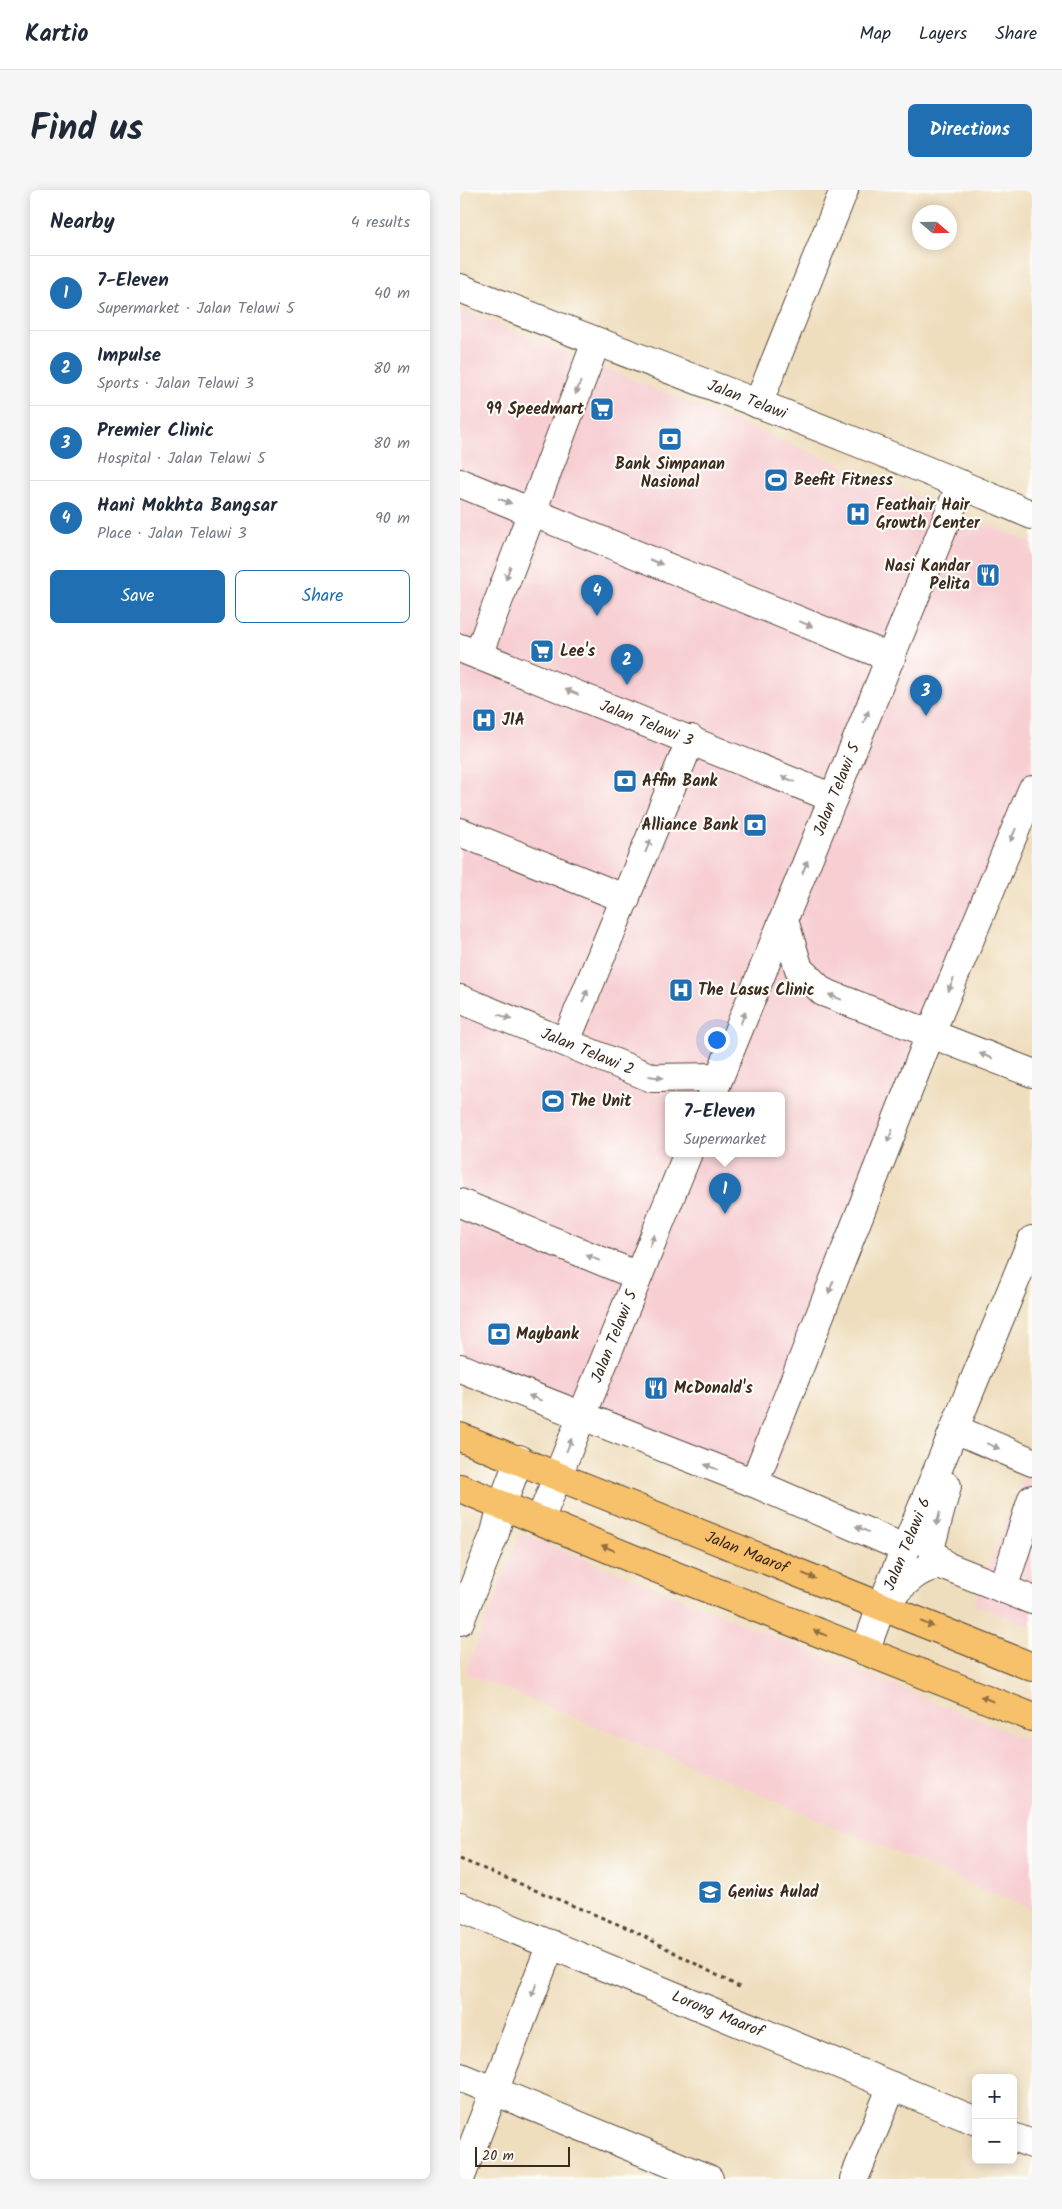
<!DOCTYPE html>
<meta charset="utf-8">
<style>
body{margin:0;font-family:Kalam,sans-serif;background:#f6f6f7;color:#1f2937}
.controls{position:absolute;right:15px;bottom:15px;display:grid;overflow:hidden;border-radius:8px;box-shadow:0 2px 12px #0003}
.controls button{width:45px;height:45px;display:grid;place-items:center;padding:0;border:0;border-bottom:1px solid #e0e1e3;background:#fff;color:#1f2937;font:25px sans-serif}
.compass{position:absolute;left:452px;top:15px;width:45px;height:45px;border-radius:50%;background:#fff;box-shadow:0 2px 12px #0003;rotate:110deg}
.scale{position:absolute;left:15px;bottom:12px;width:95px;box-sizing:border-box;padding-left:5px;border:2px solid #3b2a1e;border-top:0;font-size:14px;line-height:18px;white-space:nowrap;color:#3b2a1e;-webkit-text-stroke:4px #fdfcf7;paint-order:stroke}
.you{position:absolute;left:256px;top:849px;width:18px;height:18px;margin:-12px;border:4px solid #fff;border-radius:50%;background:#1a73e8;box-shadow:0 0 0 8px #1a73e833}
.badge{display:grid;place-items:center;width:32px;height:32px;border-radius:50%;background:#1f6fb2;color:#fff;font-size:16px;font-weight:700}
.pin{position:absolute;translate:-50% -41px;filter:drop-shadow(0 1px 2px #0008)}
.pin::after{content:'';position:absolute;top:26px;width:18px;height:15px;background:inherit;clip-path:polygon(0 0,100% 0,50% 100%)}
.popup{position:absolute;left:205px;top:902px;width:120px;height:65px;box-sizing:border-box;display:grid;place-content:center;border-radius:8px;background:#fff;filter:drop-shadow(0 1px 4px #0005);font-size:16px;white-space:nowrap;color:#747a83}
.popup b{font-size:19px;color:#1f2937}
.popup::after{content:'';position:absolute;left:50%;top:100%;margin-left:-10px;border:10px solid transparent;border-top-color:#fff}
.list{margin:0;padding:0;list-style:none}
h2{display:flex;justify-content:space-between;align-items:center;height:65px;margin:0;padding:0 20px;font-size:21px}
h2 small{font-size:16px;font-weight:400;color:#747a83}
.list li{display:grid;grid-template-columns:32px 1fr auto;gap:15px;align-items:center;box-sizing:border-box;height:75px;padding:0 20px;border-top:1px solid #e0e1e3}
.list b{display:block;font-size:19px;white-space:nowrap}
.list p{margin:0;font-size:16px;white-space:nowrap;color:#747a83}
.list em{font-size:16px;font-style:normal;color:#747a83}
.actions{display:flex;gap:10px;padding:15px 20px}
.actions a{flex:1;padding:11px 0;border:1px solid #1f6fb2;border-radius:8px;text-align:center;font-size:18px;color:#1f6fb2}
.actions .main{background:#1f6fb2;color:#fff}
.map{position:relative;flex:none;width:572px;height:1989px;overflow:hidden;border-radius:8px}
header{display:flex;align-items:center;gap:30px;box-sizing:border-box;height:70px;padding:0 25px;background:#fff;border-bottom:1px solid #e0e1e3}
header strong{font-size:24px}
nav{display:flex;gap:28px;margin-inline-start:auto;font-size:18px}
.intro{display:flex;align-items:center;justify-content:space-between;box-sizing:border-box;height:120px;padding:0 30px}
h1{margin:0;font-size:35px}
.button{padding:12px 22px;border-radius:8px;background:#1f6fb2;color:#fff;font-size:18px;font-weight:700}
main{display:flex;gap:30px;padding:0 30px}
aside{flex:1;background:#fff;border-radius:8px;box-shadow:0 2px 12px #0003}
.map>svg:first-child{display:block}
.built{fill:#f7cfd3;fill-rule:evenodd}
.lines{fill:none;stroke-linecap:round;stroke-linejoin:round}
.minor-casing{stroke:#564536;stroke-width:30}
.major-casing{stroke:#564536;stroke-width:30}
.path{stroke:#564536;stroke-width:3;stroke-dasharray:4 4;stroke-linecap:butt}
.minor{stroke:#fff;stroke-width:28}
.major{stroke:#f7c06b;stroke-width:28}
.oneway{fill:#a79f9a}
.oneway2{fill:#906e41}
.labels{text-anchor:middle;dominant-baseline:central;stroke-width:4.5;stroke-linejoin:round;paint-order:stroke}
.street-label{font-size:16px;fill:#3b2a1e;stroke:#fdfcf7}
.poi-label{font-size:16px;font-weight:bold;fill:#3b2a1e;stroke:#fdfcf7;text-anchor:start}
</style>
<header>
<strong>Kartio</strong>
<nav><a>Map</a><a>Layers</a><a>Share</a></nav>
</header>
<div class="intro"><h1>Find us</h1><a class="button">Directions</a></div>
<main>
<aside>
<h2>Nearby<small>4 results</small></h2>
<ul class="list">
<li><span class="badge">1</span><div><b>7-Eleven</b><p>Supermarket · Jalan Telawi 5</p></div><em>40 m</em></li>
<li><span class="badge">2</span><div><b>Impulse</b><p>Sports · Jalan Telawi 3</p></div><em>80 m</em></li>
<li><span class="badge">3</span><div><b>Premier Clinic</b><p>Hospital · Jalan Telawi 5</p></div><em>80 m</em></li>
<li><span class="badge">4</span><div><b>Hani Mokhta Bangsar</b><p>Place · Jalan Telawi 3</p></div><em>90 m</em></li>
</ul>
<div class="actions"><a class="main">Save</a><a>Share</a></div>
</aside>
<div class="map">
<svg width="572" height="1989" viewBox="0 0 572 1989">
<rect width="100%" height="100%" fill="#fdfcf7"/>
<filter id="ink" filterUnits="userSpaceOnUse"><feTurbulence type="fractalNoise" baseFrequency=".02" numOctaves="2"/><feDisplacementMap in="SourceGraphic" scale="10" xChannelSelector="R" yChannelSelector="G"/><feConvolveMatrix kernelMatrix="1 2 1 2 8 2 1 2 1" color-interpolation-filters="sRGB"/></filter>
<filter id="wash" filterUnits="userSpaceOnUse"><feTurbulence type="fractalNoise" baseFrequency=".0096" numOctaves="4" result="noise"/><feDisplacementMap in="SourceGraphic" scale="20" xChannelSelector="R" yChannelSelector="G"/><feGaussianBlur stdDeviation="1.12" result="paint"/><feColorMatrix in="noise" values="0 0 0 0 0 0 0 0 0 0 0 0 0 0 0 0 0 1.4 0 .05"/><feComposite in="paint" operator="in"/></filter>
<g filter="url(#wash)">
<rect width="100%" height="100%" fill="#efdebe"/>
<g class="built">
<path d="M0,119L572,353V584L312,1290L0,1166ZM209,905H321V963H209Z"/>
<path d="M572,1267V1437L513,1414Z"/>
<path d="M61,1343L572,1552V1720L216,1569L5,1483Z"/>
</g>
</g>
<g filter="url(#ink)">
<g class="lines">
<g class="minor-casing">
<g id="minor">
<path id="s1" d="M0,98C191,174 384,243 572,325"/>
<path d="M298,214L384,0"/>
<path d="M0,293L431,468"/>
<path id="s2" d="M0,458L373,608"/>
<path d="M18,465L136,152"/>
<path d="M0,642L166,709"/>
<path d="M324,730L339,779L363,802L572,883"/>
<path id="s3" d="M0,809L192,888L259,887"/>
<path d="M106,851L231,549"/>
<path id="s4" d="M252,905L501,294"/>
<path d="M0,1013L178,1086"/>
<path d="M0,1178L294,1293L446,1359"/>
<path d="M495,1239L572,1272"/>
<path d="M294,1293L470,845L572,600"/>
<path id="s5" d="M80,1330L228,963"/>
<path d="M486,1376L474,1364L471,1355L487,1296"/>
<path d="M543,1399L572,1309"/>
<path d="M430,1407C447,1391 461,1374 486,1376L572,1410"/>
<path d="M0,1431L35,1343L42,1315L59,1269"/>
<path id="s6" d="M405,1461L422,1415L572,1050"/>
<path id="s7" d="M0,1717L516,1931"/>
<path d="M0,1887L249,1989"/>
<path d="M553,1947L572,1954"/>
<path d="M0,1989L91,1754"/>
<path d="M394,1989L432,1896"/>
</g>
</g>
<g class="major-casing">
<g id="major">
<path id="s8" d="M0,1247L572,1477"/>
<path d="M0,1298L193,1377L572,1527"/>
</g>
</g>
<path class="path" d="M0,1669L172,1740L283,1799"/>
<use href="#minor" class="minor"/>
<use href="#major" class="major"/>
</g>
<defs><path id="oneway-solid" d="M-6-.8H1V-3.2L6.5 0L1 3.2V.8H-6Z" transform="scale(1.25)"/></defs>
<g class="oneway">
<use href="#oneway-solid" transform="translate(118 198) rotate(111)"/>
<use href="#oneway-solid" transform="translate(45 311) rotate(21)"/>
<use href="#oneway-solid" transform="translate(196 372) rotate(22)"/>
<use href="#oneway-solid" transform="translate(48 383) rotate(110)"/>
<use href="#oneway-solid" transform="translate(346 434) rotate(22)"/>
<use href="#oneway-solid" transform="translate(112 502) rotate(-158)"/>
<use href="#oneway-solid" transform="translate(406 527) rotate(-68)"/>
<use href="#oneway-solid" transform="translate(328 589) rotate(-158)"/>
<use href="#oneway-solid" transform="translate(553 645) rotate(113)"/>
<use href="#oneway-solid" transform="translate(188 656) rotate(-68)"/>
<use href="#oneway-solid" transform="translate(345 677) rotate(-68)"/>
<use href="#oneway-solid" transform="translate(491 795) rotate(113)"/>
<use href="#oneway-solid" transform="translate(125 806) rotate(-67)"/>
<use href="#oneway-solid" transform="translate(375 807) rotate(-158)"/>
<use href="#oneway-solid" transform="translate(45 827) rotate(22)"/>
<use href="#oneway-solid" transform="translate(283 828) rotate(-68)"/>
<use href="#oneway-solid" transform="translate(526 866) rotate(-159)"/>
<use href="#oneway-solid" transform="translate(196 887) rotate(7)"/>
<use href="#oneway-solid" transform="translate(430 946) rotate(111)"/>
<use href="#oneway-solid" transform="translate(192 1051) rotate(-68)"/>
<use href="#oneway-solid" transform="translate(133 1068) rotate(-158)"/>
<use href="#oneway-solid" transform="translate(371 1097) rotate(111)"/>
<use href="#oneway-solid" transform="translate(75 1208) rotate(-158)"/>
<use href="#oneway-solid" transform="translate(109 1255) rotate(-69)"/>
<use href="#oneway-solid" transform="translate(533 1256) rotate(23)"/>
<use href="#oneway-solid" transform="translate(251 1277) rotate(-159)"/>
<use href="#oneway-solid" transform="translate(478 1329) rotate(105)"/>
<use href="#oneway-solid" transform="translate(402 1339) rotate(-156)"/>
<use href="#oneway-solid" transform="translate(74 1800) rotate(111)"/>
</g>
<g class="oneway2">
<use href="#oneway-solid" transform="translate(148 1358) rotate(-157)"/>
<use href="#oneway-solid" transform="translate(349 1386) rotate(22)"/>
<use href="#oneway-solid" transform="translate(467 1434) rotate(22)"/>
<use href="#oneway-solid" transform="translate(360 1443) rotate(-158)"/>
<use href="#oneway-solid" transform="translate(527 1509) rotate(-158)"/>
</g>
</g>
<defs>
<g id="supermarket-square" transform="scale(1.25)"><rect x="-9" y="-9" width="18" height="18" rx="4" fill="#1f6fb2" stroke="#fdfcf7"/><path d="M-6-5.5h2.5l.6 2H6L4.5 2H-2.5L-4.4-4H-6ZM-1.5 3.2a1.3 1.3 0 1 0 .1 0ZM3 3.2a1.3 1.3 0 1 0 .1 0Z" fill="#fff"/></g>
<g id="bank-square" transform="scale(1.25)"><rect x="-9" y="-9" width="18" height="18" rx="4" fill="#1f6fb2" stroke="#fdfcf7"/><path d="M-6-4H6V4H-6ZM0-2.3a2.3 2.3 0 1 0 0 4.6a2.3 2.3 0 1 0 0-4.6Z" fill="#fff"/></g>
<g id="stadium-square" transform="scale(1.25)"><rect x="-9" y="-9" width="18" height="18" rx="4" fill="#1f6fb2" stroke="#fdfcf7"/><path d="M0-5a6.5 5 0 1 0 0 10a6.5 5 0 1 0 0-10ZM-3.5-1.8h7v3.6h-7Z" fill="#fff"/></g>
<g id="hospital-square" transform="scale(1.25)"><rect x="-9" y="-9" width="18" height="18" rx="4" fill="#1f6fb2" stroke="#fdfcf7"/><path d="M-5-5h3v3.5h4V-5h3V5h-3V1.5h-4V5h-3Z" fill="#fff"/></g>
<g id="restaurant-square" transform="scale(1.25)"><rect x="-9" y="-9" width="18" height="18" rx="4" fill="#1f6fb2" stroke="#fdfcf7"/><path d="M-5-6h1v4h1v-4h1v4h1v-4h1v5L-1.5 .5V6h-2V.5L-5-1ZM5-6V6H3V1.5H1.5Q1.5-4 5-6Z" fill="#fff"/></g>
<g id="school-square" transform="scale(1.25)"><rect x="-9" y="-9" width="18" height="18" rx="4" fill="#1f6fb2" stroke="#fdfcf7"/><path d="M0-5L7-2L0 1L-7-2ZM-4 1L0 2.5L4 1V4Q0 6-4 4Z" fill="#fff"/></g>
</defs>
<g fill-rule="evenodd">
<use href="#supermarket-square" x="142" y="219"/>
<use href="#bank-square" x="210" y="249"/>
<use href="#stadium-square" x="316" y="290"/>
<use href="#hospital-square" x="398" y="324"/>
<use href="#restaurant-square" x="528" y="385"/>
<use href="#supermarket-square" x="82" y="461"/>
<use href="#hospital-square" x="24" y="530"/>
<use href="#bank-square" x="165" y="591"/>
<use href="#bank-square" x="295" y="635"/>
<use href="#hospital-square" x="221" y="800"/>
<use href="#stadium-square" x="93" y="911"/>
<use href="#bank-square" x="39" y="1144"/>
<use href="#restaurant-square" x="196" y="1198"/>
<use href="#school-square" x="250" y="1702"/>
</g>
<g class="labels">
<g class="street-label">
<text stroke="none"><textPath href="#s1" startOffset="308">Jalan Telawi</textPath></text>
<text stroke="none"><textPath href="#s2" startOffset="201">Jalan Telawi 3</textPath></text>
<text stroke="none"><textPath href="#s4" startOffset="330">Jalan Telawi 5</textPath></text>
<text stroke="none"><textPath href="#s3" startOffset="138">Jalan Telawi 2</textPath></text>
<text stroke="none"><textPath href="#s5" startOffset="198">Jalan Telawi 5</textPath></text>
<text stroke="none"><textPath href="#s6" startOffset="115">Jalan Telawi 6</textPath></text>
<text stroke="none"><textPath href="#s8" startOffset="309">Jalan Maarof</textPath></text>
<text stroke="none"><textPath href="#s7" startOffset="279">Lorong Maarof</textPath></text>
</g>
<g class="poi-label">
<text x="124" y="219" text-anchor="end">99 Speedmart</text>
<text x="210" y="274" text-anchor="middle">Bank Simpanan<tspan x="210" dy="18">Nasional</tspan></text>
<text x="334" y="290">Beefit Fitness</text>
<text x="416" y="315">Feathair Hair<tspan x="416" dy="18">Growth Center</tspan></text>
<text x="510" y="376" text-anchor="end">Nasi Kandar<tspan x="510" dy="18">Pelita</tspan></text>
<text x="100" y="461">Lee's</text>
<text x="42" y="530">JIA</text>
<text x="182" y="591">Affin Bank</text>
<text x="278" y="635" text-anchor="end">Alliance Bank</text>
<text x="238" y="800">The Lasus Clinic</text>
<text x="110" y="911">The Unit</text>
<text x="56" y="1144">Maybank</text>
<text x="214" y="1198">McDonald's</text>
<text x="268" y="1702">Genius Aulad</text>
</g>
</g>
</svg>
<div class="controls">
<button>+</button>
<button>−</button>
</div>
<svg class="compass" viewBox="-18 -18 36 36"><path d="M0-13l5 13h-10z" fill="#e53935"/><path d="M0 13l5-13h-10z" fill="#747a83"/></svg>
<div class="scale">20 m</div>
<div class="you"></div>
<div class="pin badge" style="left:265px;top:1024px">1</div>
<div class="popup"><b>7-Eleven</b>Supermarket</div>
<div class="pin badge" style="left:167px;top:495px">2</div>
<div class="pin badge" style="left:466px;top:526px">3</div>
<div class="pin badge" style="left:137px;top:426px">4</div>
</div>
</main>
